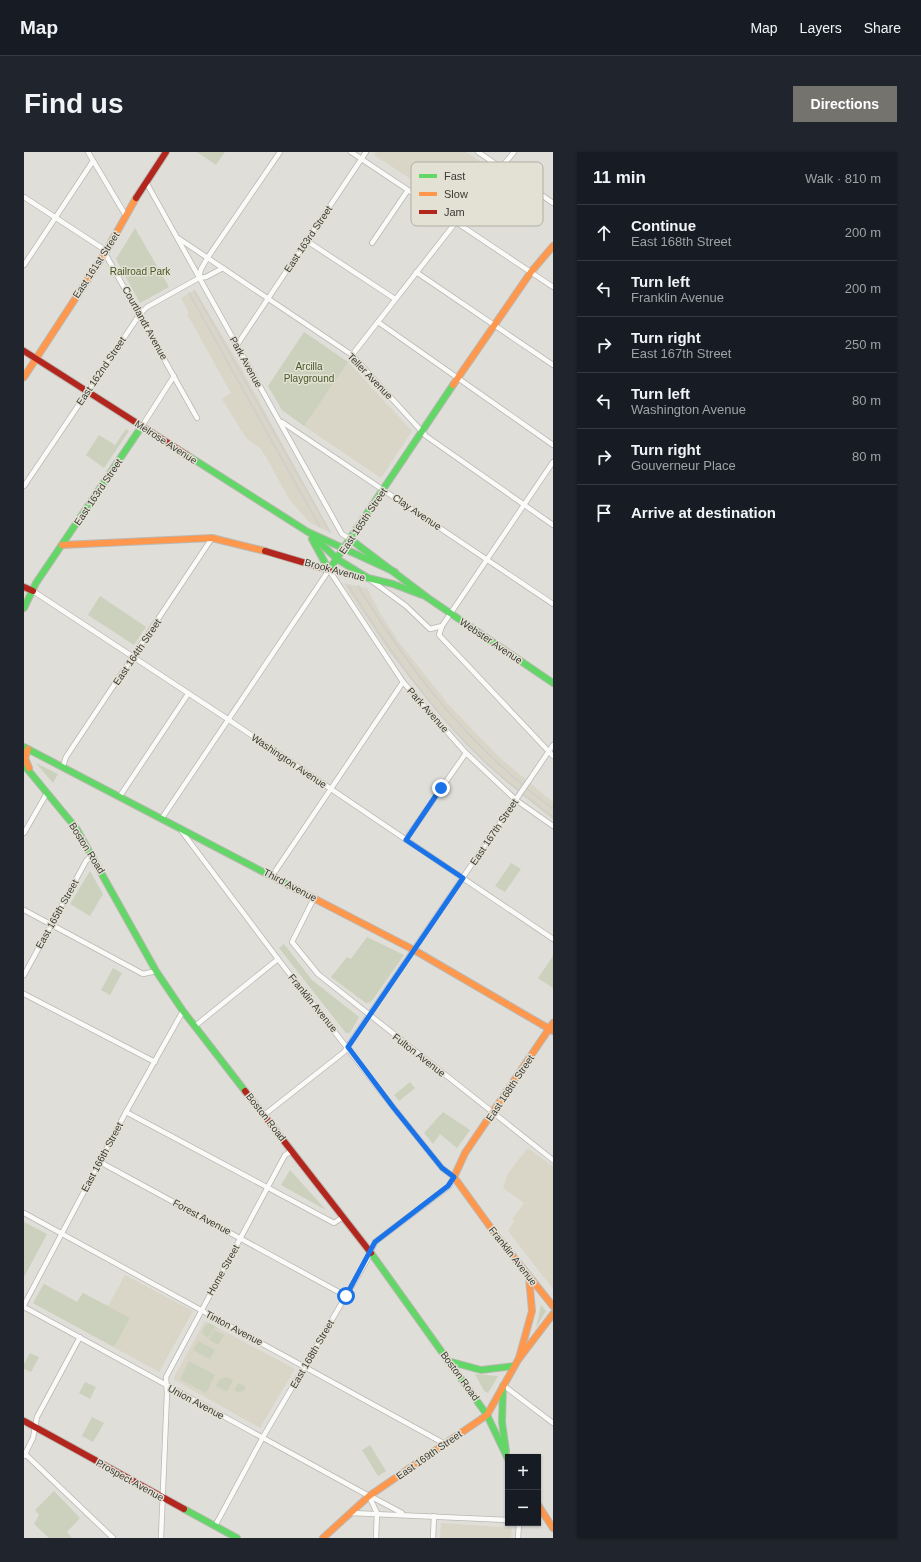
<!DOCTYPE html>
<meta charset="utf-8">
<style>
body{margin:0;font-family:Helvetica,sans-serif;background:#20242c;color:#f1f3f6}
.controls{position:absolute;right:12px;bottom:12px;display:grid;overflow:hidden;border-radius:0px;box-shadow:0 1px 3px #0004}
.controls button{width:36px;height:36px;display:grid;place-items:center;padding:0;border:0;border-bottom:1px solid #363941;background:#171b24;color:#f1f3f6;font:20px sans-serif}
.stop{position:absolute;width:12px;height:12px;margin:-9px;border:3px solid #1a73e8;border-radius:50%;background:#fff}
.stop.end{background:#1a73e8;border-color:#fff;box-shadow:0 1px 4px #0008}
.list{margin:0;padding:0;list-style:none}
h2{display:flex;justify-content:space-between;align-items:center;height:52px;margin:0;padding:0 16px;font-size:17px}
h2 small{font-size:13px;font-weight:400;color:#9ea1a6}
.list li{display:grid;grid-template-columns:26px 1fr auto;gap:12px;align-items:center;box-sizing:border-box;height:56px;padding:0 16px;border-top:1px solid #363941}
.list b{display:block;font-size:15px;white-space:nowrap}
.list p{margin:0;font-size:13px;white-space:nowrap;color:#9ea1a6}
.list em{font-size:13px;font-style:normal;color:#9ea1a6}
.icon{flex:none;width:22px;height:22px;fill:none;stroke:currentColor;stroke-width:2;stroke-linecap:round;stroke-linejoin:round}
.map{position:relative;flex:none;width:529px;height:1386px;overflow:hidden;border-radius:0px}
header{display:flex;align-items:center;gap:24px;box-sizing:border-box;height:56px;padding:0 20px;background:#171b24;border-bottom:1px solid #363941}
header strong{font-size:19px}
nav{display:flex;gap:22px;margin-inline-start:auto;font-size:14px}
.intro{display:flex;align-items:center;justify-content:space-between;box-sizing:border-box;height:96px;padding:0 24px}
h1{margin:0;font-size:28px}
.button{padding:10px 18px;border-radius:0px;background:#75736e;color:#fff;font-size:14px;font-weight:700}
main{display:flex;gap:24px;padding:0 24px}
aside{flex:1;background:#171b24;border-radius:0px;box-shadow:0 1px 3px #0004}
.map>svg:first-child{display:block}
.built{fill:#d9d6c8}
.green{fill:#cbd1bc}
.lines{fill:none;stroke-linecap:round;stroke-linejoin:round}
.street-casing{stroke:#bab8b3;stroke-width:6}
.fast-casing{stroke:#bab8b3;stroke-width:8}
.slow-casing{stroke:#bab8b3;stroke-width:8}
.jam-casing{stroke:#bab8b3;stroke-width:8}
.street{stroke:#fafaf9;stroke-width:4.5}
.fast{stroke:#63d668;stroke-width:6}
.slow{stroke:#ff974d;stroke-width:6}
.jam{stroke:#b3261e;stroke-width:6}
.rail{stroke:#cfcecc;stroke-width:1.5}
.street-bridge-casing{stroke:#bab8b3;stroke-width:6;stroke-linecap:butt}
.street-bridge{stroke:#fafaf9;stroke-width:4.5}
.route{stroke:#1a73e8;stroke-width:5}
.labels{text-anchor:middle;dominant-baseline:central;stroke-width:3;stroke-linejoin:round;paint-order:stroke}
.street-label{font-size:10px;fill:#3b3a35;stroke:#e3e0d4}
.park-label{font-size:10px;fill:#475825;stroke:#e3e0d4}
.key{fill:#e3e0d4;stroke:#b1aea4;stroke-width:1}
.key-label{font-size:11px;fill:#3b3a35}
</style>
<header>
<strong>Map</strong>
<nav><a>Map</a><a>Layers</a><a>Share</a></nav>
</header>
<div class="intro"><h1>Find us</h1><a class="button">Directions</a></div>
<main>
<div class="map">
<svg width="529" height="1386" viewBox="0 0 529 1386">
<rect width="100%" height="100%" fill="#e0ded8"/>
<g class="built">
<path d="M352,0H442L466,16L433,57L350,3Z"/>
<path d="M171,138L215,212L307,381L286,371L265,347L242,305L236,296L222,286L198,247L207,241L163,162L165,161L157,146Z"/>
<path d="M324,210L388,279L357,326L280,274Z"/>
<path d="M319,431L343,436L356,461L374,489L424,552L476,606L529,650V668L482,630L453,603L416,564L363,497Z"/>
<path d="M504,996L529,1014V1137L484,1079L490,1069L488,1067L500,1051L479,1036L484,1021Z"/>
<path d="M101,1123L169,1159L135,1220L9,1151L20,1132L53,1150L59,1141L84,1154Z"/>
<path d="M181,1169L271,1217L236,1276L149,1227Z"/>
<path d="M417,1371L488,1376L487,1386H416Z"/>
</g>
<g class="green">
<path d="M173,0H201L192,13Z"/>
<path d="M111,76L145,135L116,151L92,107Z"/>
<path d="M280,180L324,210L280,274L258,258L244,234Z"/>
<path d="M102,277L105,279L80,316L62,303L75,283L91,293Z"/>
<path d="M76,444L122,475L110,493L64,463Z"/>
<path d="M12,611L34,622L29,631Z"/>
<path d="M487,711L497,717L481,740L471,734Z"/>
<path d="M66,719L79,742L66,764L46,752Z"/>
<path d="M343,785L380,803L347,850L342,851L307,825L323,805L327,807Z"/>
<path d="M260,792L288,828L335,865L326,881H322L255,796Z"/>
<path d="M529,804V836L514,826Z"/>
<path d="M89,816L98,821L86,843L77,838Z"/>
<path d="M386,930L391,936L375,949L370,943Z"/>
<path d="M419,960L446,978L433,996L416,982L409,992L400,981Z"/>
<path d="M266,1018L302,1058L257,1033Z"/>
<path d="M0,1070L23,1082L0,1125Z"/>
<path d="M20,1132L53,1150L59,1141L106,1166L90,1195L9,1151Z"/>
<path d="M517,1153L522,1159L512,1176Z"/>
<path d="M185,1171L191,1174L186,1184L183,1185L180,1183L178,1179L181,1174Z"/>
<path d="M190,1178L200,1183L194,1193L185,1188Z"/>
<path d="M174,1189L191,1198L186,1207L169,1198Z"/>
<path d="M6,1201L15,1205L7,1220L0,1217V1212Z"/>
<path d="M165,1209L191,1223L182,1241L156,1227Z"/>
<path d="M451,1222L474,1224L464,1241L460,1239Z"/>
<path d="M202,1225L209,1228L203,1240L192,1234L195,1228Z"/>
<path d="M61,1230L72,1235L66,1247L55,1241Z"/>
<path d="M214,1231L222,1235L219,1240L217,1239L216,1241L210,1238Z"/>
<path d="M68,1265L80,1271L69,1290L58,1284Z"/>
<path d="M346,1293L362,1319L354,1324L338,1298Z"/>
<path d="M30,1339L56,1366L43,1380L48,1386H25L10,1372L15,1363L11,1358Z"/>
</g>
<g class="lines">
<g class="street-casing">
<g id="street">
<path d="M64,0L102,64"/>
<path d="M327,0L529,135"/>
<path d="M454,0L529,51"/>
<path d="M122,30L318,382L326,387"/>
<path d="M0,45L78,96L173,266"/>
<path d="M154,86L328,203L402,284L529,373"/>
<path d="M283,89L371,147"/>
<path d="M348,91L384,38"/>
<path d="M0,113L69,9"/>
<path d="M392,120L529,213"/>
<path d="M175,126L177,117L184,105L256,0"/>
<path d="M354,170L529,293"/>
<path d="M213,193L342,0"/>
<path d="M328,203L432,70L490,0"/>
<path d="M258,270L529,452"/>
<path d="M118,274L150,224"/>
<path d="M529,310L418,474L415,483L529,604"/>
<path d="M0,334L116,162L123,155L175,126L182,125L199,116"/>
<path d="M305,418L379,530L442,601L492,648L529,674"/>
<path d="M305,418L344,426L382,454L406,477L418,474"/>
<path d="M9,439L205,568L529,787"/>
<path d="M39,614L42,605L188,386"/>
<path d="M504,630L529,593"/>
<path d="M96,644L164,542"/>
<path d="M138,666L305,418"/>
<path d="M156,677L254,807L369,955L418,1016L430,1025L425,1034L351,1090L343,1108L239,1285L191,1374"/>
<path d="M0,681L23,641"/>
<path d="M382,687L442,601"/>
<path d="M248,724L379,530"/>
<path d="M290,746L268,790L294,822L529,1008"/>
<path d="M0,758L119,822L132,819"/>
<path d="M0,823L62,709L69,703"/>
<path d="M0,842L131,910"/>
<path d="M171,874L254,807"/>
<path d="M102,960L310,1071L319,1065"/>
<path d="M240,963L320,900L495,643"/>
<path d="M76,1010L322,1144"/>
<path d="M0,1061L421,1292"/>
<path d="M0,1153L102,960L159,859"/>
<path d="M0,1155L345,1344L353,1361L352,1386"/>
<path d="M479,1233L529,1271"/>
<path d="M0,1301L89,1386"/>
<path d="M0,1304L9,1286L13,1265L56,1185"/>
<path d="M346,1344L378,1361"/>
<path d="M327,1361L484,1368"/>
<path d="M137,1386L143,1241L142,1225L261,1003L268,999"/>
<path d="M409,1386L410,1364"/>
<path d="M494,1386L495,1371"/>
</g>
</g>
<g class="fast-casing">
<g id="fast">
<path d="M163,303L284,380L371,420"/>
<path d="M289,384L313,407L344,426L369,432L398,443"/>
<path d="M288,387L305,418"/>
<path d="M326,387L404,446L529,531"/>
<path d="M305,418L429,233"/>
<path d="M0,456L12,431L118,274"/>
<path d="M0,595L266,734"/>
<path d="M0,613L52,676L132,819L159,859L221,939"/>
<path d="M347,1101L463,1263L484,1307"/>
<path d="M424,1209L457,1218L490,1214"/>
<path d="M479,1234L478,1270L482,1299"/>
<path d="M160,1357L213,1386"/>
</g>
</g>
<g class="slow-casing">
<g id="slow">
<path d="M0,225L81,101L112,46"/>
<path d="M429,233L507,120L529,94"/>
<path d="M38,393L188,386L241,399"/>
<path d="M4,597L1,606L5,616"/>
<path d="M266,734L390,798L529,879"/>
<path d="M529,871L441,1001L430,1025L475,1087L529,1154"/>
<path d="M495,1206L508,1159L505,1126"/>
<path d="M514,1353L529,1376"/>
<path d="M299,1386L345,1344L463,1263L494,1208L529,1162"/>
</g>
</g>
<g class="jam-casing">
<g id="jam">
<path d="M112,46L142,0"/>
<path d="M0,199L163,303"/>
<path d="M241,399L305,418"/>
<path d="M0,435L9,439"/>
<path d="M221,939L347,1101"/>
<path d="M0,1269L160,1357"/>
</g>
</g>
<use href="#street" class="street"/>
<use href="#fast" class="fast"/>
<use href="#slow" class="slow"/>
<use href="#jam" class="jam"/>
<g class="rail">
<path d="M170,138L306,380"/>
<path d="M165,141L296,375"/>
<path d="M324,433C363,495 407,559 460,609C482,629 506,648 529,665"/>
<path d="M334,434C388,522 446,595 529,657"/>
</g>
<g class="street-bridge-casing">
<path id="street-bridge" d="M495,643L504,630"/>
</g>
<use href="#street-bridge" class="street-bridge"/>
</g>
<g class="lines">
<path class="route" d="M322,1144L351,1090L424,1034L430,1025L418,1016L369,955L324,895L439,726L382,688L417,636"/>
</g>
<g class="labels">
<g class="street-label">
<text transform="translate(284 87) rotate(-56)">East 163rd Street</text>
<text transform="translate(72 113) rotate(-57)">East 161st Street</text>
<text transform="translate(121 171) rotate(61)">Courtlandt Avenue</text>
<text transform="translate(222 210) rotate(61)">Park Avenue</text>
<text transform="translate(77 219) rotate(-56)">East 162nd Street</text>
<text transform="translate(346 224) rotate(46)">Teller Avenue</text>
<text transform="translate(142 290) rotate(33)">Melrose Avenue</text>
<text transform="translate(74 340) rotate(-56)">East 163rd Street</text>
<text transform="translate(393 360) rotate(34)">Clay Avenue</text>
<text transform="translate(339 369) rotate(-56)">East 165th Street</text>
<text transform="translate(311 418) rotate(15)">Brook Avenue</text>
<text transform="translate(467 489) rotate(34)">Webster Avenue</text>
<text transform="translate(113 500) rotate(-56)">East 164th Street</text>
<text transform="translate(404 558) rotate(48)">Park Avenue</text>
<text transform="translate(265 609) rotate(34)">Washington Avenue</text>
<text transform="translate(470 680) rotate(-56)">East 167th Street</text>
<text transform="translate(63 696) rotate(58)">Boston Road</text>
<text transform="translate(266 733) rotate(28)">Third Avenue</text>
<text transform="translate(33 762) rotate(-61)">East 165th Street</text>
<text transform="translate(289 851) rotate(51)">Franklin Avenue</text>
<text transform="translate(395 903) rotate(38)">Fulton Avenue</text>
<text transform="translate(486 936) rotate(-56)">East 168th Street</text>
<text transform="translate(242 965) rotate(52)">Boston Road</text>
<text transform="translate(78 1005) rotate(-62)">East 166th Street</text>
<text transform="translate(178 1065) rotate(28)">Forest Avenue</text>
<text transform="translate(489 1104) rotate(52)">Franklin Avenue</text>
<text transform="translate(199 1118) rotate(-61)">Home Street</text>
<text transform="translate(210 1176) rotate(28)">Tinton Avenue</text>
<text transform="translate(288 1202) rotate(-60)">East 168th Street</text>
<text transform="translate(436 1224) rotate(54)">Boston Road</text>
<text transform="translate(172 1250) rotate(28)">Union Avenue</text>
<text transform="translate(405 1303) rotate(-35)">East 169th Street</text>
<text transform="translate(106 1328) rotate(29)">Prospect Avenue</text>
</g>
<g class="park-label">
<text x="116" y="119">Railroad Park</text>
<text x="285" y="214">Arcilla<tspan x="285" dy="12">Playground</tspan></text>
</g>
</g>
<rect x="387" y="10" width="132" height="64" rx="6" class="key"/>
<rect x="395" y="22" width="18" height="4" fill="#63d668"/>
<rect x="395" y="40" width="18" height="4" fill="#ff974d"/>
<rect x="395" y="58" width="18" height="4" fill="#b3261e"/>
<g class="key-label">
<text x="420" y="28">Fast</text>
<text x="420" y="46">Slow</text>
<text x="420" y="64">Jam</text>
</g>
</svg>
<div class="controls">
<button>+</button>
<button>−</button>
</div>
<div class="stop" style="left:322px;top:1144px"></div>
<div class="stop end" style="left:417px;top:636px"></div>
</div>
<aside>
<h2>11 min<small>Walk · 810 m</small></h2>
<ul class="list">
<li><svg class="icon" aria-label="ahead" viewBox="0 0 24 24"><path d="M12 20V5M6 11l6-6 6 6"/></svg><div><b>Continue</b><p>East 168th Street</p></div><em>200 m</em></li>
<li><svg class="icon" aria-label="left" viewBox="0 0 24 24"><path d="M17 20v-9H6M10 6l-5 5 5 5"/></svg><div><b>Turn left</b><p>Franklin Avenue</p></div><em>200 m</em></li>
<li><svg class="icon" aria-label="right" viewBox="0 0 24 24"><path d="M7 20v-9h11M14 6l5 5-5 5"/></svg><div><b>Turn right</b><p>East 167th Street</p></div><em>250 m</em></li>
<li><svg class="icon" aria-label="left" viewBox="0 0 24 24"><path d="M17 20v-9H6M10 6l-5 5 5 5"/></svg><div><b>Turn left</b><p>Washington Avenue</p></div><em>80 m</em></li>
<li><svg class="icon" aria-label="right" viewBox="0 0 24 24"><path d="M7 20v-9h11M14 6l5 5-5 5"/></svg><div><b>Turn right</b><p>Gouverneur Place</p></div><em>80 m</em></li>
<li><svg class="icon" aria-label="arrive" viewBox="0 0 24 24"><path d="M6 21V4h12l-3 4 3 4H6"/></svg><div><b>Arrive at destination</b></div></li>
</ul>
</aside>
</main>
